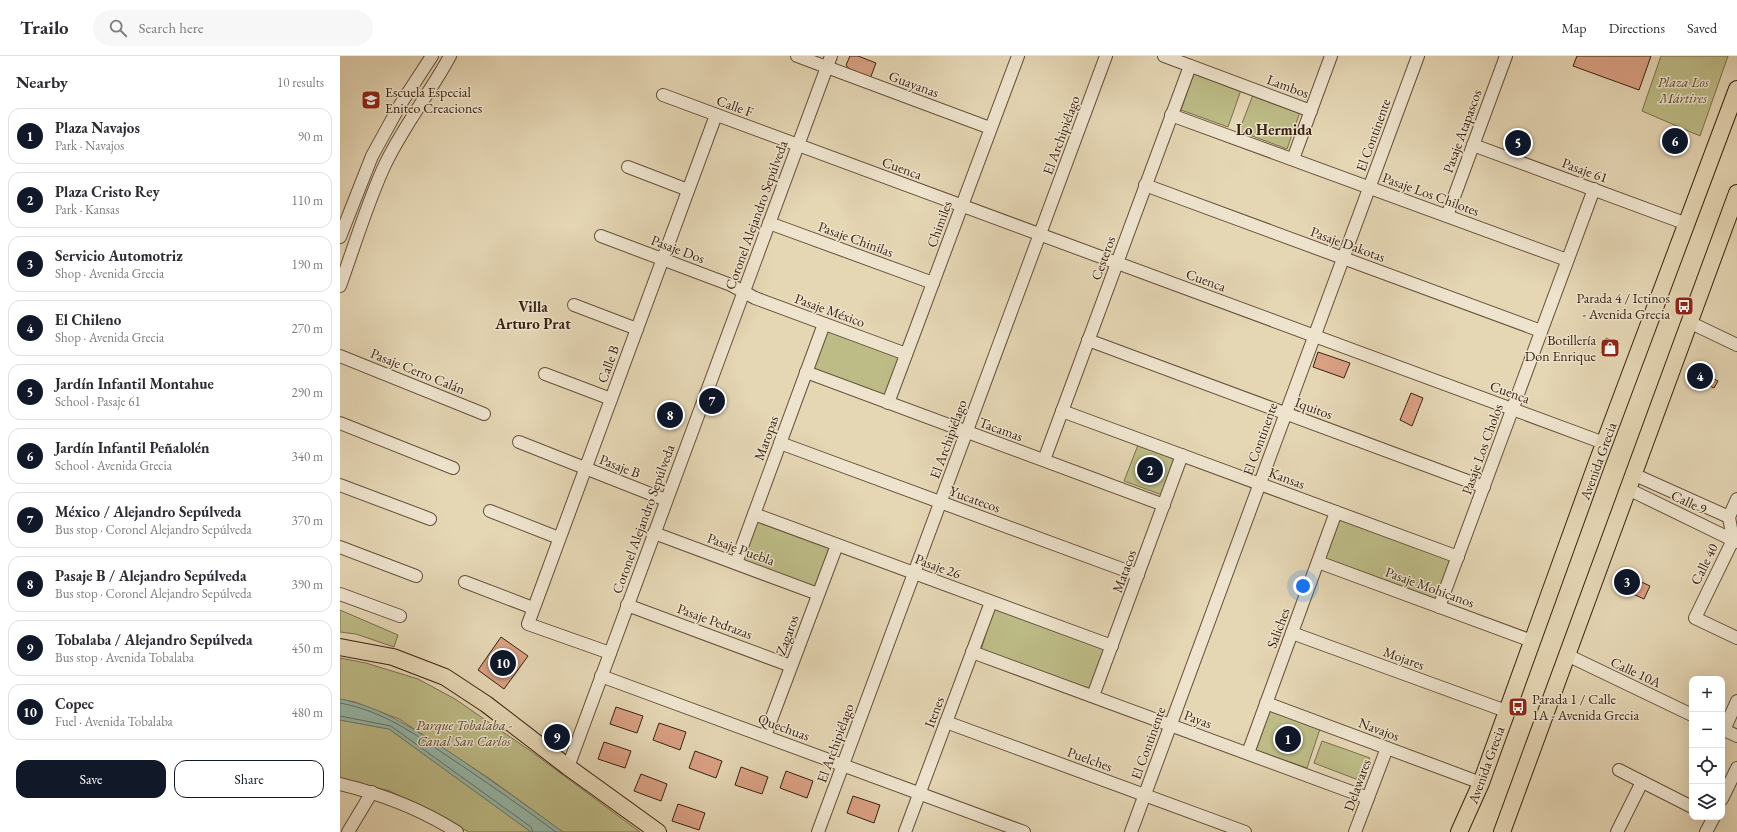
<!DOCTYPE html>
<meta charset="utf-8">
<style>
body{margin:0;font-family:"EB Garamond",serif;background:#f7f7f7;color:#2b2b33}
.controls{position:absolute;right:12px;bottom:12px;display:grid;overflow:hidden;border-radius:8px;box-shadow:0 4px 16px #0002}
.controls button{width:36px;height:36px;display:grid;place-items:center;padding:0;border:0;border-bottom:1px solid #e1e1e2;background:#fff;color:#2b2b33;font:20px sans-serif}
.you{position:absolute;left:963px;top:530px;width:14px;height:14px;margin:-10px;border:3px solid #fff;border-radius:50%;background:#1a73e8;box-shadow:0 0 0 6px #1a73e833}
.badge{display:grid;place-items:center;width:26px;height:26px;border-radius:50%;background:#111827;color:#fff;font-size:13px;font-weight:700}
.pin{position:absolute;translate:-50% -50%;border:2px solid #fff;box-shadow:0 1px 4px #0006}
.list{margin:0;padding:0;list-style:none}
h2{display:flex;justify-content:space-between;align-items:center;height:52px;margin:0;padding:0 16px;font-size:17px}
h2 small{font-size:13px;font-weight:400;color:#7c7c81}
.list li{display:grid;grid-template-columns:26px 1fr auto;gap:12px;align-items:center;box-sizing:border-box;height:56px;margin:0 8px 8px;padding:0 8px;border:1px solid #e1e1e2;border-radius:12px}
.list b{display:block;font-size:15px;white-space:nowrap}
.list p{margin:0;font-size:13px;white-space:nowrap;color:#7c7c81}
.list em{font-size:13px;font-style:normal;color:#7c7c81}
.actions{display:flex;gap:8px;padding:12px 16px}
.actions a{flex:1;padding:9px 0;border:1px solid #111827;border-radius:12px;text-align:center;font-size:14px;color:#111827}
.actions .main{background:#111827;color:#fff}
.icon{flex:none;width:22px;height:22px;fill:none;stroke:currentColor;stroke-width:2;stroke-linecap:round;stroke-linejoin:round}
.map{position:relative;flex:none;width:1397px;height:776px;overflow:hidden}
header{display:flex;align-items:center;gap:24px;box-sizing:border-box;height:56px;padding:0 20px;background:#fff;border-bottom:1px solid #e1e1e2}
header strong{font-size:19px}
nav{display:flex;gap:22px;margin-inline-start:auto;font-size:14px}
.search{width:280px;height:36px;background:#f7f7f7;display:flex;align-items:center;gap:10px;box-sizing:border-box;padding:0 14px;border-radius:22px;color:#7c7c81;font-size:15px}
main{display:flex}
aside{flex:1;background:#fff}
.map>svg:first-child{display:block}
.green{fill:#bdbc87;stroke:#7c6f4c}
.water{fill:#96b9ac;stroke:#717d6e}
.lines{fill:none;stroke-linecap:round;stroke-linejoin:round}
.shore{stroke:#686e5f;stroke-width:1}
.building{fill:#d9a083;stroke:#3a2212}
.minor-casing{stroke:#654f3a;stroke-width:14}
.major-casing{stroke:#3a2212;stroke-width:18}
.minor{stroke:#eee4ce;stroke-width:12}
.major{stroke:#e5d6b4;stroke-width:16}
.labels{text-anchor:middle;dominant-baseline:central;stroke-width:3;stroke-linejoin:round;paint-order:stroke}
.park-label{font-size:14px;font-style:italic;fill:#5b482f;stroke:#eee4ce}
.street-label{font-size:14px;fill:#3a2212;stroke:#eee4ce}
.poi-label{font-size:14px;fill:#3a2212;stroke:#eee4ce;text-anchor:start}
.neighbourhood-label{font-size:15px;font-weight:bold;fill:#3a2212;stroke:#eee4ce}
</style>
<header>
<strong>Trailo</strong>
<div class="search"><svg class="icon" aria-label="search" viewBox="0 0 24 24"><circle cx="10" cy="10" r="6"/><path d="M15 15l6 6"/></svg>Search here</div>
<nav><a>Map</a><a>Directions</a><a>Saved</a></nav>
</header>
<main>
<aside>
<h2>Nearby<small>10 results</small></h2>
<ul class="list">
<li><span class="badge">1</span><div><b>Plaza Navajos</b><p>Park · Navajos</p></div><em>90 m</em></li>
<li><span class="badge">2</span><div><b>Plaza Cristo Rey</b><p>Park · Kansas</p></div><em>110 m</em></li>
<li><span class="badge">3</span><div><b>Servicio Automotriz</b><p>Shop · Avenida Grecia</p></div><em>190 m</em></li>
<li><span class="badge">4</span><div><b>El Chileno</b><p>Shop · Avenida Grecia</p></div><em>270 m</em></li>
<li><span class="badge">5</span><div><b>Jardín Infantil Montahue</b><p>School · Pasaje 61</p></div><em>290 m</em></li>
<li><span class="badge">6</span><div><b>Jardín Infantil Peñalolén</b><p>School · Avenida Grecia</p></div><em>340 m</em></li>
<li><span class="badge">7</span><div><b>México / Alejandro Sepúlveda</b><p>Bus stop · Coronel Alejandro Sepúlveda</p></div><em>370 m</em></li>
<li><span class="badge">8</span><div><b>Pasaje B / Alejandro Sepúlveda</b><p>Bus stop · Coronel Alejandro Sepúlveda</p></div><em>390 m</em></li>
<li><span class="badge">9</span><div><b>Tobalaba / Alejandro Sepúlveda</b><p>Bus stop · Avenida Tobalaba</p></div><em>450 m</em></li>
<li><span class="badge">10</span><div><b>Copec</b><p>Fuel · Avenida Tobalaba</p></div><em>480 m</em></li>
</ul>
<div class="actions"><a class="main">Save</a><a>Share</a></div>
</aside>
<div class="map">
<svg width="1397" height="776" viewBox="0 0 1397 776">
<rect width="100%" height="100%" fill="#e5d6b4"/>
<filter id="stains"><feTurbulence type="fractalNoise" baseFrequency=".005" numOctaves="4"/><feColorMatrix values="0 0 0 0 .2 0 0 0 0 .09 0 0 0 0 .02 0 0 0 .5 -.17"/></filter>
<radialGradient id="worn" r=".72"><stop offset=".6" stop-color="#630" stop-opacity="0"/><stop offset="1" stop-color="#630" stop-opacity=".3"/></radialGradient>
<g class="green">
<path d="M1321,0H1388L1360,80L1302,55Z"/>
<path d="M854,17L901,34L888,71L841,54Z"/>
<path d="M913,39L960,56L947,93L899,75Z"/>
<path d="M488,271L562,299L546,343L473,316Z"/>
<path d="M798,389L835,402L822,439L784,425Z"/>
<path d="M998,461L1114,503L1098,545L983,504Z"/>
<path d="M418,462L491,489L475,533L402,507Z"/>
<path d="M654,552L765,593L751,633L641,594Z"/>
<path d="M0,554L58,579L54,591L16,578L0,576Z"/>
<path d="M0,602L26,607L78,623L115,643L192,696L300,776H223L150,723L59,663L15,646L0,643Z"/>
<path d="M930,654L980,673L967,712L916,694Z"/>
<path d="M0,664L49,673L191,776H129L50,735L0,723Z"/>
<path d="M982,685L1030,702L1021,725L974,707Z"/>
</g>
<path class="water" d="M0,643C45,652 76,675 114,699C151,724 187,750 223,776H191L49,673L0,664Z"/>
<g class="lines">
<g class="shore">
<path d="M0,647C43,655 73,677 109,701C145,725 181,750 216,776"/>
<path d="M0,660L51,670L191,771L193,776"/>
</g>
</g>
<g class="building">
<path d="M510,0H518L536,7L530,23L511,15L506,9Z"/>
<path d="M1237,0H1311L1299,34L1233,10Z"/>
<path d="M1266,282L1279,287L1275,301L1261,297Z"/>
<path d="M978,296L1010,307L1004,322L973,311Z"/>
<path d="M1360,316L1378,325L1374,332L1357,324Z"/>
<path d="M1071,337L1083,342L1072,370L1060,364Z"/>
<path d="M1287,519L1310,530L1304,543L1280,532Z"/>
<path d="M161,581L188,600L164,633L138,614Z"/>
<path d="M276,651L303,660L297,677L270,668Z"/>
<path d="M319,667L346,676L340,694L313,684Z"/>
<path d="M264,686L291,695L285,712L258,703Z"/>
<path d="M355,695L382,705L376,722L349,712Z"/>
<path d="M401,711L428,721L422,738L395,729Z"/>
<path d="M446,715L473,725L467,742L440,732Z"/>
<path d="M301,718L327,728L321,745L294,735Z"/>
<path d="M513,740L540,749L534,767L507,757Z"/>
<path d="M338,748L365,757L359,774L332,765Z"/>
</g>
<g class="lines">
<g class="minor-casing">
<g id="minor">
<path d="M457,0L650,72"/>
<path d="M824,0L971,55"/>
<path d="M323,39L1264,387"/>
<path d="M831,59L1227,204"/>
<path d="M1133,89L1347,168"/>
<path d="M953,103L991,0"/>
<path d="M288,111L348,134"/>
<path d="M805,129L1201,275"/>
<path d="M1107,160L1166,0"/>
<path d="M429,167L593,227"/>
<path d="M261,180L391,229L415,242L566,298"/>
<path d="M0,181L32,100L60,49L92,0"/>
<path d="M0,230C14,191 26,151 43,113C61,73 89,39 110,0"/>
<path d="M234,249L297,273"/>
<path d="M1349,266L1397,289"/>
<path d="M748,284L1144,431"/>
<path d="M0,300L144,358"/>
<path d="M466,316L824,449"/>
<path d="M205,318L271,343"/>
<path d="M548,347L678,0"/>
<path d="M722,355L1118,501"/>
<path d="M0,367L113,412"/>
<path d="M179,386L326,444"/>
<path d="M440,387L798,519"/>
<path d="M704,404L850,10"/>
<path d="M1293,418L1389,461"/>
<path d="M0,429L90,463"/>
<path d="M1288,433L1397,486"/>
<path d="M1397,443L1389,461L1393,484L1355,562L1397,582"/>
<path d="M150,455L219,482"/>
<path d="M414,458L772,590"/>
<path d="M314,477L478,538"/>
<path d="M0,491L76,520"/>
<path d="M978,506L1192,585"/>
<path d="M396,507L484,268"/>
<path d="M125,526L193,552"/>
<path d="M0,538L60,560"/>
<path d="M287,549L451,610"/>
<path d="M1099,551L1254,133"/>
<path d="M952,577L1166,655"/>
<path d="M632,596L1028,742"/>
<path d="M270,597L188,568L376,59"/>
<path d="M1227,599L1352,659"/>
<path d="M261,620L684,776"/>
<path d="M753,640L842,399"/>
<path d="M926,647L1141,727"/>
<path d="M606,666L905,776"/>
<path d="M1382,673L1397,680"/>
<path d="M1384,674L1397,645"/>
<path d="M425,680L497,489"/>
<path d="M908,697L996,456"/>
<path d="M228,711L491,0"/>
<path d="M1279,714L1352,751"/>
<path d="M0,728C42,738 81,753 117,776"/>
<path d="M1382,743L1397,712"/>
<path d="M8,776L32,736"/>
<path d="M478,776L766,0"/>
<path d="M565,776L651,546"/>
<path d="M791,776L1078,0"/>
<path d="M1015,776L1047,692"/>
<path d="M1277,776L1302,726"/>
<path d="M1366,776L1374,761"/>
</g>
</g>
<g class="major-casing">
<g id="major">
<path d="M0,591L53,601L105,621L146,648L228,711L318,776"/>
<path d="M1119,776L1141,727L1256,409L1397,33"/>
<path d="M1162,776L1397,137"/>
</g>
</g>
<use href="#minor" class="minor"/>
<use href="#major" class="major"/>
</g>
<defs>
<g id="school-square" transform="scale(1)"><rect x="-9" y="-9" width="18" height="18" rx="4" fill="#8f2418" stroke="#eee4ce"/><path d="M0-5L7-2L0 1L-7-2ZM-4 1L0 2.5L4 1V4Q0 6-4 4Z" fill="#fff"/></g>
<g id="bus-square" transform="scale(1)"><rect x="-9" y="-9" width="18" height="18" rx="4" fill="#8f2418" stroke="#eee4ce"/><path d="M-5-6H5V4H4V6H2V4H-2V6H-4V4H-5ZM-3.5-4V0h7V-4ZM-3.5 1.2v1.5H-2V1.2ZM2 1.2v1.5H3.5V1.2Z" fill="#fff"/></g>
<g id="shop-square" transform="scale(1)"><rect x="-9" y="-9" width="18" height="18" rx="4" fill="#8f2418" stroke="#eee4ce"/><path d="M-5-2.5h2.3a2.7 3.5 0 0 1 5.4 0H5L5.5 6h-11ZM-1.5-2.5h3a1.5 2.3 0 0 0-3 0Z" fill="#fff"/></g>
</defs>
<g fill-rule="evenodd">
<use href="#school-square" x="31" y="44"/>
<use href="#bus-square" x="1344" y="250"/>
<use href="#shop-square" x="1270" y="292"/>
<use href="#bus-square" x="1178" y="651"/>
</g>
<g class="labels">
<g class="park-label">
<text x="1343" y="26">Plaza Los<tspan x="1343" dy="16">Mártires</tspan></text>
<text x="124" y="669">Parque Tobalaba -<tspan x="124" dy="16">Canal San Carlos</tspan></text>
</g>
<g class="street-label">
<text transform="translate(574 28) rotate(20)">Guayanas</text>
<text transform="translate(948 30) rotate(20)">Lambos</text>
<text transform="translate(395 50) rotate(20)">Calle F</text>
<text transform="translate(1122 75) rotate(-70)">Pasaje Atapascos</text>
<text transform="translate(721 79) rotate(-70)">El Archipiélago</text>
<text transform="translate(1033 79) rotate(-70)">El Continente</text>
<text transform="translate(562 112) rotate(20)">Cuenca</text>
<text transform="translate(1245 114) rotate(20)">Pasaje 61</text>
<text transform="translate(1091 138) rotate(20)">Pasaje Los Chilotes</text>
<text transform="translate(416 159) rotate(-70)">Coronel Alejandro Sepúlveda</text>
<text transform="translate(599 168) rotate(-70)">Chimiles</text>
<text transform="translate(516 183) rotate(20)">Pasaje Chinilas</text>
<text transform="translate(1008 188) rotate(20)">Pasaje Dakotas</text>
<text transform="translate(338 193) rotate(21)">Pasaje Dos</text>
<text transform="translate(763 202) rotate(-70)">Cesteros</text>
<text transform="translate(866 224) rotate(20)">Cuenca</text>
<text transform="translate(490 254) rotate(20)">Pasaje México</text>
<text transform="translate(268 308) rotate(-70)">Calle B</text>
<text transform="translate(78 315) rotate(22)">Pasaje Cerro Calán</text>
<text transform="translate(1170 336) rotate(20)">Cuenca</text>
<text transform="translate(974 352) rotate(20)">Iquitos</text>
<text transform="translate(661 373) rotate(20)">Tacamas</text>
<text transform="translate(426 382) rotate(-70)">Maropas</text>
<text transform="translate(608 383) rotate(-70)">El Archipiélago</text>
<text transform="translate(920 383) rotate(-70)">El Continente</text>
<text transform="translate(1142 393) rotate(-70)">Pasaje Los Cholos</text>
<text transform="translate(1258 405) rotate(-70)">Avenida Grecia</text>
<text transform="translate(280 410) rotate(21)">Pasaje B</text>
<text transform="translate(947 422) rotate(20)">Kansas</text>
<text transform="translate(635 443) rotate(20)">Yucatecos</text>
<text transform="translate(1349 446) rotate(25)">Calle 9</text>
<text transform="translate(303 463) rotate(-70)">Coronel Alejandro Sepúlveda</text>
<text transform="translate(401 493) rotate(20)">Pasaje Puebla</text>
<text transform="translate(1364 508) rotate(-64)">Calle 40</text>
<text transform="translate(598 510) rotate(20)">Pasaje 26</text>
<text transform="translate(784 515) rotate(-70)">Matacos</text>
<text transform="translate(1090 531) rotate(20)">Pasaje Mohicanos</text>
<text transform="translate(375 565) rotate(20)">Pasaje Pedrazas</text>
<text transform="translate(938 572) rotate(-70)">Saliches</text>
<text transform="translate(447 579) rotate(-70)">Zagaros</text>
<text transform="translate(1064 602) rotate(20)">Mojares</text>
<text transform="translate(1296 616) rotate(25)">Calle 10A</text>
<text transform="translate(594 656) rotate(-69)">Itenes</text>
<text transform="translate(858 663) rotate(20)">Payas</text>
<text transform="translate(444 671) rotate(20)">Quechuas</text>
<text transform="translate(1039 673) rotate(20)">Navajos</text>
<text transform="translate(495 687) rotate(-70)">El Archipiélago</text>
<text transform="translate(808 687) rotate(-70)">El Continente</text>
<text transform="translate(750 703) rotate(20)">Puelches</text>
<text transform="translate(1146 709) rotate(-70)">Avenida Grecia</text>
<text transform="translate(1017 729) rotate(-70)">Delawares</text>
</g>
<g class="poi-label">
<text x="45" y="36">Escuela Especial<tspan x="45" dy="16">Eniteo Creaciones</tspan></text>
<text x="1330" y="242" text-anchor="end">Parada 4 / Ictinos<tspan x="1330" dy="16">- Avenida Grecia</tspan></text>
<text x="1256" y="284" text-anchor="end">Botillería<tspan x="1256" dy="16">Don Enrique</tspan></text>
<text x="1192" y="643">Parada 1 / Calle<tspan x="1192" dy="16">1A - Avenida Grecia</tspan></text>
</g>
<g class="neighbourhood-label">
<text x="934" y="73">Lo Hermida</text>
<text x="193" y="250">Villa<tspan x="193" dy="17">Arturo Prat</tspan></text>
</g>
</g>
<rect width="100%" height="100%" filter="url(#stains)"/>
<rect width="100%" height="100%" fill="url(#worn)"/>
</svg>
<div class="controls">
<button>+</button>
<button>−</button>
<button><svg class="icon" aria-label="locate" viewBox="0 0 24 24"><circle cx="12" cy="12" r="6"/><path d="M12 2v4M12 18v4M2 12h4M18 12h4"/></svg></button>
<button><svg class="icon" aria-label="layers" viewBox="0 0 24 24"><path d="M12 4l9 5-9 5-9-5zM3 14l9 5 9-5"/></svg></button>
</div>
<div class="you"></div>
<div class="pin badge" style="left:948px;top:683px">1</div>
<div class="pin badge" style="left:810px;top:414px">2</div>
<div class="pin badge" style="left:1287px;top:526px">3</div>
<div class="pin badge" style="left:1360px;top:320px">4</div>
<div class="pin badge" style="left:1178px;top:87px">5</div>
<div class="pin badge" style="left:1335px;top:85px">6</div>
<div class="pin badge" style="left:372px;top:345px">7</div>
<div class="pin badge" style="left:330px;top:359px">8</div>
<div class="pin badge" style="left:217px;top:681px">9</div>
<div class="pin badge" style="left:163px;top:607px">10</div>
</div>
</main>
